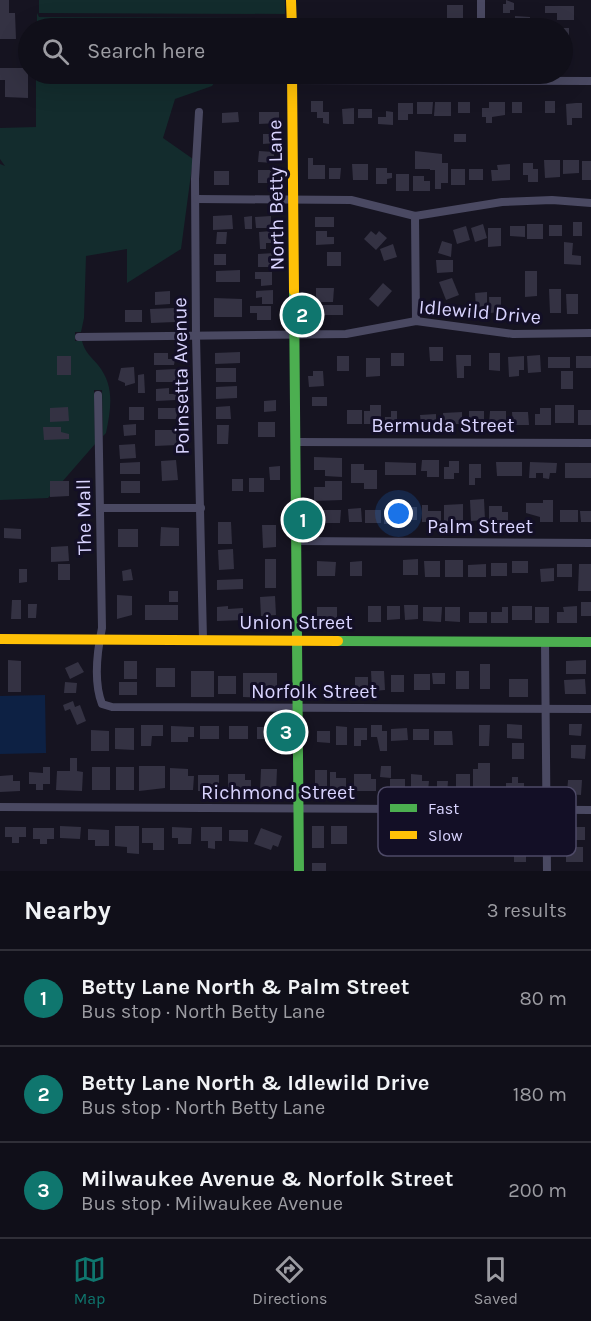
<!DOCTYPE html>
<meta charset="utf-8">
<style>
body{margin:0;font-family:Karla,sans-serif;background:#1e1d26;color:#f1f3f6}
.you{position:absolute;left:399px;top:514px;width:21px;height:21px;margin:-15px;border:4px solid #fff;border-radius:50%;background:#1a73e8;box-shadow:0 0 0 9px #1a73e833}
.badge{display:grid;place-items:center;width:39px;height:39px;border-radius:50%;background:#0f766e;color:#fff;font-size:20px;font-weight:700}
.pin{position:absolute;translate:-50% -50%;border:3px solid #fff;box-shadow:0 2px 6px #0006}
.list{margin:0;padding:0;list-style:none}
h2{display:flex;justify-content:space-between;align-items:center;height:78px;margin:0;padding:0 24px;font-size:26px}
h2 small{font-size:20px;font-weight:400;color:#9c9ca2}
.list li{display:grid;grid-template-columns:39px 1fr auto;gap:18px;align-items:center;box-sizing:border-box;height:96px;padding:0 24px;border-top:2px solid #302f38}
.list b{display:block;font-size:22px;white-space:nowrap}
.list p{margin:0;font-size:20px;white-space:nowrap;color:#9c9ca2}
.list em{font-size:20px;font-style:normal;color:#9c9ca2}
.icon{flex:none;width:33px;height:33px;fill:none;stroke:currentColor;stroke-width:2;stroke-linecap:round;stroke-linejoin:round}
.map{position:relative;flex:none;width:591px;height:871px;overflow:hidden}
.search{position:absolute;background:#100f19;box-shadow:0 6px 24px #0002;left:18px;right:18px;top:18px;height:66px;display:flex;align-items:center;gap:15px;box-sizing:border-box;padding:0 21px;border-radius:33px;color:#9c9ca2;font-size:22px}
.sheet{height:366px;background:#100f19}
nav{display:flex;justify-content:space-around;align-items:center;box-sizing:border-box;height:84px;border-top:2px solid #302f38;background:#100f19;font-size:16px;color:#9c9ca2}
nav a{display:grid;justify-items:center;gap:3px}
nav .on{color:#0f766e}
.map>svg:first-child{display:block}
.green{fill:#132c2d}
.water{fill:#0d2144}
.building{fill:#343243}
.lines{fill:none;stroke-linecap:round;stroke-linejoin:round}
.street{stroke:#4a4962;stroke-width:8}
.fast{stroke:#4caf50;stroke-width:10}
.slow{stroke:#ffc107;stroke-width:10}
.labels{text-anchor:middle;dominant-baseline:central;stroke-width:6;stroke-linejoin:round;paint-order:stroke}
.street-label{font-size:20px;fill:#d9d4ff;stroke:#130f26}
.key{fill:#130f26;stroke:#4e4a67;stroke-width:1.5}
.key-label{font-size:16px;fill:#d9d4ff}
</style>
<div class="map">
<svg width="591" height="871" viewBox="0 0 591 871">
<rect width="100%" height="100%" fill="#161421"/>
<g class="green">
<path d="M39,0H285V14L39,13Z"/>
<path d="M37,13L39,17L257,18L250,28H37Z"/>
<path d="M36,74H220L212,86L175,99L163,138L193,159L181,249L127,283V249L86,256L84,318L81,332H75V341H82C84,351 92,358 98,365C115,386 111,408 106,433L103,436L102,390H94L95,444L48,498L0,500V164L5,166L0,159V128L36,127Z"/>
</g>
<path class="water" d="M45,695L46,753L0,754V696Z"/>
<g class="building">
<path d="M0,0H9V13H15L16,39H0Z"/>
<path d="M506,0L514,3V10H510V13H503V4H506Z"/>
<path d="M447,5H463V21L447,20Z"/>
<path d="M545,6H574V20H557V13H545Z"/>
<path d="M515,16L530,17V28H515Z"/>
<path d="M324,20V28H310V21Z"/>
<rect x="562" y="28" width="7" height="18"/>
<rect x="562" y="49" width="9" height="11"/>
<path d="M0,68H28V98L5,97V80H0Z"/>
<path d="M311,101H323V112H329V124L323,123V118H317V112H311Z"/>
<rect x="545" y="101" width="10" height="12"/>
<path d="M417,102H433L432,114H417Z"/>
<path d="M435,102H451V116H434Z"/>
<rect x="458" y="102" width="12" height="11"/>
<path d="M489,102H505V115L492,117V123H486V117H482V108H489Z"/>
<rect x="512" y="102" width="10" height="11"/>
<path d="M398,103H413V114H408V120H398Z"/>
<path d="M576,103H582V118H572V125H567L566,104Z"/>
<path d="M354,108V124H343L342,109Z"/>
<rect x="358" y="109" width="14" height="9"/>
<path d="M386,111L393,112V125L378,124V117H386Z"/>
<path d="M238,112L239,122L222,123V113Z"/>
<path d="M259,112H279V123L259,124Z"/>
<path d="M263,134H275V143L263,144Z"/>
<rect x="454" y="134" width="12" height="8"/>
<path d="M259,151L274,152V163L258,162Z"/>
<path d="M415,151L442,154V163H448V183H441V189H435V170H430V160V169H415Z"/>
<path d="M308,158H313V165H325V179H308Z"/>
<path d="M544,160H560V177L545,178Z"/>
<path d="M563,160H579V173L563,174Z"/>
<rect x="582" y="161" width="9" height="19"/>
<path d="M523,163H533V169H538V182H528V175H523Z"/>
<path d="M352,164H368V180H353Z"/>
<path d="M510,164V180L492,181L491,170H498L497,165Z"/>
<path d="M329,168H341L340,179H329Z"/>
<path d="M376,168H387V173H392V178L387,179V184H376Z"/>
<rect x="451" y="169" width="14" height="16"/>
<rect x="469" y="169" width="14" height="11"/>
<rect x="258" y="170" width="14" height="13"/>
<rect x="214" y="171" width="15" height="14"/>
<rect x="396" y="174" width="13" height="17"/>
<path d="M413,176H424V181H430V191H413Z"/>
<path d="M232,215L233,229L213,230V216Z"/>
<path d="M252,216V229H245L244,217Z"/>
<path d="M271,216V228H256L255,217Z"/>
<rect x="315" y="217" width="19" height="10"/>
<rect x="573" y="222" width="9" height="14"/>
<path d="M483,224L487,238L475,242L471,228Z"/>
<rect x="527" y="224" width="16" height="15"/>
<rect x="549" y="225" width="13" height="11"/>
<path d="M466,226L470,240L457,244L453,230Z"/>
<path d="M510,226H525V237L510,236Z"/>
<path d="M488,228H501V246L488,247Z"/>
<path d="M272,231V243H266V249H260L259,232Z"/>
<path d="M316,231H327V237H334V244L316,245Z"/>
<path d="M371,231L376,235L379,231L387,238L376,250L364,239Z"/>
<path d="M217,232H227L226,244H216Z"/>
<path d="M442,241L452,244L451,257L438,253Z"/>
<path d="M564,242L573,243L572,255L581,256V265L564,264Z"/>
<path d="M393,244L397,257L384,261L380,249Z"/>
<rect x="327" y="252" width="14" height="14"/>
<path d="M274,253V267H258V254Z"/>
<rect x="214" y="254" width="12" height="11"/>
<path d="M436,260H453V272L437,273Z"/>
<path d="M240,270V282H216V271Z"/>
<path d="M525,271H537V296L525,297Z"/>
<path d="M255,272H272V285L261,286V279H255Z"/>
<path d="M452,278L459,295L446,300L439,282Z"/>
<path d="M383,283L392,291L378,307L369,299Z"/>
<path d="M316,288H334L333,302H316Z"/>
<path d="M549,289H561V313H550Z"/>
<path d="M273,290V304H262V297L256,298V291Z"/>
<path d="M170,291V304L155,305V292Z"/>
<path d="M487,292V308L476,309L475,293Z"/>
<path d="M566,294H578V314H567Z"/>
<path d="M489,297H501V312L490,313Z"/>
<path d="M214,298L242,299V317H214Z"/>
<rect x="322" y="305" width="21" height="10"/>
<path d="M250,306H271V320H257V313H250Z"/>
<path d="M174,308L175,322L151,323L150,309Z"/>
<rect x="125" y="310" width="17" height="12"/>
<path d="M429,347H443V361H430Z"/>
<path d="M240,352V363L215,364V353Z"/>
<path d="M154,353H168V359H175L174,365H154Z"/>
<rect x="391" y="353" width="13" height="13"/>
<path d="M489,353H500V371L489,370Z"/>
<path d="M456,355H471V366H464V378H457Z"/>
<path d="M540,355L541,372L528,373L527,356Z"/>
<rect x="57" y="356" width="14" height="19"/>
<rect x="337" y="356" width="12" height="15"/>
<path d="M524,356V370H519V376L509,377L508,357Z"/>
<rect x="576" y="356" width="15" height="12"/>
<rect x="548" y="357" width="22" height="11"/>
<path d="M366,358H380V376L366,377Z"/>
<path d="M134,367L135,383L125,386V383L118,380L121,368Z"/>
<rect x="216" y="368" width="20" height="14"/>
<path d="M176,369V382H156V370Z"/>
<path d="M313,371H323L324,386L309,387L308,376H313Z"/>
<rect x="561" y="371" width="12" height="18"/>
<path d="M144,374L145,393H138V375Z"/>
<path d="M237,386V398L216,399V387Z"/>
<path d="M169,388V394H176V400L156,401V389Z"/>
<rect x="312" y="397" width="15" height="9"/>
<path d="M276,400V411L264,412V401Z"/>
<path d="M370,405H381V424H364V411H370Z"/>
<rect x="555" y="405" width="19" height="18"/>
<path d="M230,406L231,419H216V407Z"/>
<path d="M68,407L69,421L50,422V408Z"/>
<rect x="129" y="407" width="15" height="13"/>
<path d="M158,408H176L177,419H158Z"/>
<path d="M540,408H551V425H535V414H540Z"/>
<rect x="347" y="410" width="15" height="14"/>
<rect x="578" y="410" width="13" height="15"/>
<path d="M391,411H397V423H385V417H391Z"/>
<rect x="469" y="411" width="15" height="14"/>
<path d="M490,411H506V425L489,424Z"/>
<path d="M462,412V424H444L443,413Z"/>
<path d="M512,412H528L529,425H513Z"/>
<path d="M436,414V424H421L420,415Z"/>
<rect x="258" y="422" width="17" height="15"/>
<path d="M136,424V435L124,436L123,425Z"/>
<path d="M217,425H229L228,444H217Z"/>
<path d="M43,427H61V432L69,434V439L44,440Z"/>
<path d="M155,430H176L177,445L155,446Z"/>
<path d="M135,444L136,458L120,459L119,445Z"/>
<path d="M314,457L342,458V477L325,476V470H314Z"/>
<path d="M176,460L178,480L162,481L161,461Z"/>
<path d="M422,460H439V477H427V471H421Z"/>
<path d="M449,461H459V473H454V479H444V467H449Z"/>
<path d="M140,462V474H120V463Z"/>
<path d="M385,462L416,463V475H385Z"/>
<path d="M496,462H522V476H497Z"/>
<path d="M530,462L557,463L556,473H550L549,479L543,478V473H536V478H529Z"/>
<rect x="565" y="463" width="26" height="15"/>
<path d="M351,464H364V470H377V489H364V483H351Z"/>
<path d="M469,464H481V478H475V485H469Z"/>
<path d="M280,466V480H270L269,467Z"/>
<rect x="249" y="478" width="15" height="14"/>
<rect x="232" y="479" width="11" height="12"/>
<path d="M50,481H69V496L50,497Z"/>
<rect x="121" y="481" width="19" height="12"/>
<path d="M325,481H342V500L314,501V487H325Z"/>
<path d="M484,499L485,520L471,521L470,500Z"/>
<path d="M543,500H553V522H540V517L526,513V503H543Z"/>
<path d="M463,504V521L444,522V505Z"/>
<path d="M422,505H428V511H441V522H422Z"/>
<path d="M489,506H502V512H508V523H489Z"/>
<rect x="403" y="507" width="14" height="13"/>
<path d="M361,508L362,522H349L348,509Z"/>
<path d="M315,510H341L340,523H315Z"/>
<rect x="365" y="510" width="16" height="13"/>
<path d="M384,510H399V523L384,524Z"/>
<rect x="560" y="510" width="18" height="12"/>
<path d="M580,511H591V522H581Z"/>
<path d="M218,522H231L232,544H218Z"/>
<path d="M262,525H276V547L263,548Z"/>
<path d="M161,527L179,528V546H160Z"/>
<path d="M4,528L21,529V539L4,538Z"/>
<rect x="118" y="529" width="20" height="18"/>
<path d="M68,546L69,561L51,562V547Z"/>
<path d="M233,549L234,569L219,570L218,550Z"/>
<rect x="265" y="559" width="11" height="29"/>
<path d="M418,559V575H403V560Z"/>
<rect x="445" y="560" width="18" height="17"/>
<path d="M317,561L336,562L335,576H317Z"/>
<path d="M362,561V576H350V562Z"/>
<path d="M424,561H440V577H425Z"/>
<rect x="512" y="561" width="16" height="12"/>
<rect x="491" y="563" width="16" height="13"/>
<rect x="58" y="564" width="12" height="16"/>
<path d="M486,564V577H468V565Z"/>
<rect x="557" y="564" width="15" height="13"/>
<path d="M579,564H591V591H578Z"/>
<path d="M554,568V581L541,582L540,569Z"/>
<path d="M19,569H27V582L19,583Z"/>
<path d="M131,569L133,580L123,581L122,571Z"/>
<path d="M243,579V589L217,590V580Z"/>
<rect x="169" y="591" width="9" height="11"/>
<path d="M117,595L132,596V615L117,619Z"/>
<path d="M275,596L276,615L261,616L260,597Z"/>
<path d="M12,600H21V619H11Z"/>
<rect x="581" y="602" width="10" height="14"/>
<path d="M28,604H37L36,618H28Z"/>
<rect x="145" y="605" width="33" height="15"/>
<path d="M404,605H418V619L405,620Z"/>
<path d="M228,606V609L243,608V620L217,621V607Z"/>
<rect x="368" y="606" width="13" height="16"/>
<path d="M387,606H400V619L387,620Z"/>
<rect x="512" y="606" width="20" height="14"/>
<path d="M577,606V623H557V612H564L563,607Z"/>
<rect x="317" y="607" width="20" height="13"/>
<path d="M423,607H442L441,622L423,621Z"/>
<path d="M445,607H460V622L445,621Z"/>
<path d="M502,607H508V623H491V612H502Z"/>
<rect x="535" y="607" width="14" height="16"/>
<rect x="469" y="612" width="18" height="11"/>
<path d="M8,660L21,661V692H8Z"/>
<path d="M586,660V674H566V661Z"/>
<rect x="124" y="661" width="13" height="18"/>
<path d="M78,662L84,672L70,679L65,668Z"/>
<rect x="480" y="664" width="10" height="25"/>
<rect x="156" y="668" width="19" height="19"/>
<rect x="191" y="671" width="23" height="26"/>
<path d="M371,671H384L385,690L372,691Z"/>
<rect x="456" y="671" width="13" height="18"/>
<path d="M243,673H277V692H272L271,698L243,697Z"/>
<path d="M432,673H445V684H433Z"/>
<rect x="414" y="674" width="16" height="16"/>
<rect x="391" y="675" width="13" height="17"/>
<rect x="218" y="676" width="18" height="18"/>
<rect x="355" y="677" width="13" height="13"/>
<rect x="509" y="679" width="19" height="18"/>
<path d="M585,679L586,694H565L564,680Z"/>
<path d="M65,682L77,683L76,693H64Z"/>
<rect x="119" y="682" width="18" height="13"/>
<path d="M73,701L75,707L80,705L86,721L77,725L70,709L65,711L63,705Z"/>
<path d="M507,724L522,725V739L507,738Z"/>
<path d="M569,724H582L581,736L569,735Z"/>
<path d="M141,725H163V736H152L151,746H141Z"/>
<path d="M371,725H382V731H387V751H380L377,737H371Z"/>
<path d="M479,725H490L489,746H479Z"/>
<path d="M171,726L194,727V737H188V742H171Z"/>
<rect x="200" y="726" width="19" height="13"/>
<rect x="229" y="726" width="19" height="13"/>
<path d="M336,726L347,727V745H336Z"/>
<rect x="257" y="727" width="18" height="12"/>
<path d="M115,728H134V750L115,749Z"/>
<path d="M354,728H367V740H361V746H354Z"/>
<path d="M407,728L408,740L391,741V729Z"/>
<rect x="413" y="729" width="16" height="11"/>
<path d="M91,730L109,731V751H91Z"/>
<path d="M317,731H330V743L317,742Z"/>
<path d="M434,731H452L453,745H434Z"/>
<rect x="512" y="743" width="12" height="16"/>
<path d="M571,745H586L585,759L571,758Z"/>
<path d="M70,758H77V771L83,772L82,791L56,790L57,771H70Z"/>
<path d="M478,763H490V793H473V769H478Z"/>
<path d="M139,766H165V788L139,791Z"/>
<path d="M381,766H391V778L380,777Z"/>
<path d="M43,767H50V784H43V790H36V784H29V772L43,773Z"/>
<rect x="92" y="767" width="18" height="23"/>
<rect x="116" y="767" width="18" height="23"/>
<path d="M170,768L188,769V776H194L193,790H170Z"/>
<path d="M261,769H277L276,793H260Z"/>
<rect x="315" y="770" width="12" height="21"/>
<path d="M330,772H336V778H346V790H330Z"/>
<path d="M228,774H245V780H251V791H228Z"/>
<path d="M354,774H371V779H376V791H354Z"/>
<path d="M411,774L422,775V781H429L428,791H411Z"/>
<path d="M456,774H470V790L456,789Z"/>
<path d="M13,775V781H20V791L0,792V776Z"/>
<rect x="198" y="775" width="21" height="16"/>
<path d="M512,777H518V783H524V794L506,793V783H512Z"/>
<rect x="390" y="779" width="15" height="12"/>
<path d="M568,780H582L581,795L567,794Z"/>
<path d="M437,781H448L447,794L437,793Z"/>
<path d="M60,826L81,827L80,839L60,838Z"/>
<path d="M115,826H139V854L127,853V847L115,846Z"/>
<rect x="312" y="826" width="12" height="22"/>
<rect x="331" y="826" width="16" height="18"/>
<path d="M5,827H26V837H19V843H12V837H5Z"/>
<path d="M172,827L192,828L191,844H178V838H172Z"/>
<path d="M201,827H222V841H215V849L208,848V841H201Z"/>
<rect x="565" y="827" width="20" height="13"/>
<path d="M33,828H54V839H47V844H40V839H33Z"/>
<path d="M142,828H164V850H153V843H142Z"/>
<path d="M261,828L282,836L278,847L273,845L271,850L254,844Z"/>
<path d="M88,829L109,830V846H95V840H88Z"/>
<path d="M229,830H248V842L229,841Z"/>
<path d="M508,843H526V862H514V853H508Z"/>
<rect x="566" y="847" width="17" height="15"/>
<rect x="312" y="863" width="14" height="8"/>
</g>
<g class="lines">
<g class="street">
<path d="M481,0V28"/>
<path d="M293,80L591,81"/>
<path d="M199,112L195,179L196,336L203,639"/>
<path d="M197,199L351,200L415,216L502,202L552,200L591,203"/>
<path d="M415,216L416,321"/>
<path d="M79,337L346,334L416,321L513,334L591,333"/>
<path d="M98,395L102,628C97,652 93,681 102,704L112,707L591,709"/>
<path d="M296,442L591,443"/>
<path d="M100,508H201"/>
<path d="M297,541L591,543"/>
<path d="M545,641L547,871"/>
<path d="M0,807L591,810"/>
</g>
<g class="fast">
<path d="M294,291L299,871"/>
<path d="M338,641L591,642"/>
</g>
<g class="slow">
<path d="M291,0L292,28"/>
<path d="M292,74L294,291"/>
<path d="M0,639L338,641"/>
</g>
</g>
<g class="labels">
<g class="street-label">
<text transform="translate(276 195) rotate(-91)">North Betty Lane</text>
<text transform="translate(480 312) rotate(5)">Idlewild Drive</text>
<text transform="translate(181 376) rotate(-91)">Poinsetta Avenue</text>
<text x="443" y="425">Bermuda Street</text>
<text transform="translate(84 517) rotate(-91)">The Mall</text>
<text x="480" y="526">Palm Street</text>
<text x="296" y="622">Union Street</text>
<text x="314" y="691">Norfolk Street</text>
<text x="278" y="792">Richmond Street</text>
</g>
</g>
<rect x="378" y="787" width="198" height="69" rx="9" class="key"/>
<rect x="390" y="804" width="27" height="8" fill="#4caf50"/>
<rect x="390" y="831" width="27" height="8" fill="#ffc107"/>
<g class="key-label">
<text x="428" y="814">Fast</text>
<text x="428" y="841">Slow</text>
</g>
</svg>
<div class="you"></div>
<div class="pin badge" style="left:303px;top:520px">1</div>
<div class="pin badge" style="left:302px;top:315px">2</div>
<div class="pin badge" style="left:286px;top:732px">3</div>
<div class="search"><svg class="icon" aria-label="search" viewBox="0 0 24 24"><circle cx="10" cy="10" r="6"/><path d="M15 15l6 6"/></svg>Search here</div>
</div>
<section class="sheet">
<h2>Nearby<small>3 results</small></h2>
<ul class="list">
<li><span class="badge">1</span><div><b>Betty Lane North &amp; Palm Street</b><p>Bus stop · North Betty Lane</p></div><em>80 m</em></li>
<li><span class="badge">2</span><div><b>Betty Lane North &amp; Idlewild Drive</b><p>Bus stop · North Betty Lane</p></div><em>180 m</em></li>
<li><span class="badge">3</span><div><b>Milwaukee Avenue &amp; Norfolk Street</b><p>Bus stop · Milwaukee Avenue</p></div><em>200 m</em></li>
</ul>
</section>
<nav>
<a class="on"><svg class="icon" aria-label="map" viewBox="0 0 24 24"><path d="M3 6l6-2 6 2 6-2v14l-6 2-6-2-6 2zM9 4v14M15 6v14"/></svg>Map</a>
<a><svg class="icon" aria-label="directions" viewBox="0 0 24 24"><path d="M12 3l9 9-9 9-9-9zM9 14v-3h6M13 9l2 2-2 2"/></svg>Directions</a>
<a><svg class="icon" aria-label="saved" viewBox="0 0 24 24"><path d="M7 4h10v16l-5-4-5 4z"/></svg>Saved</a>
</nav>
